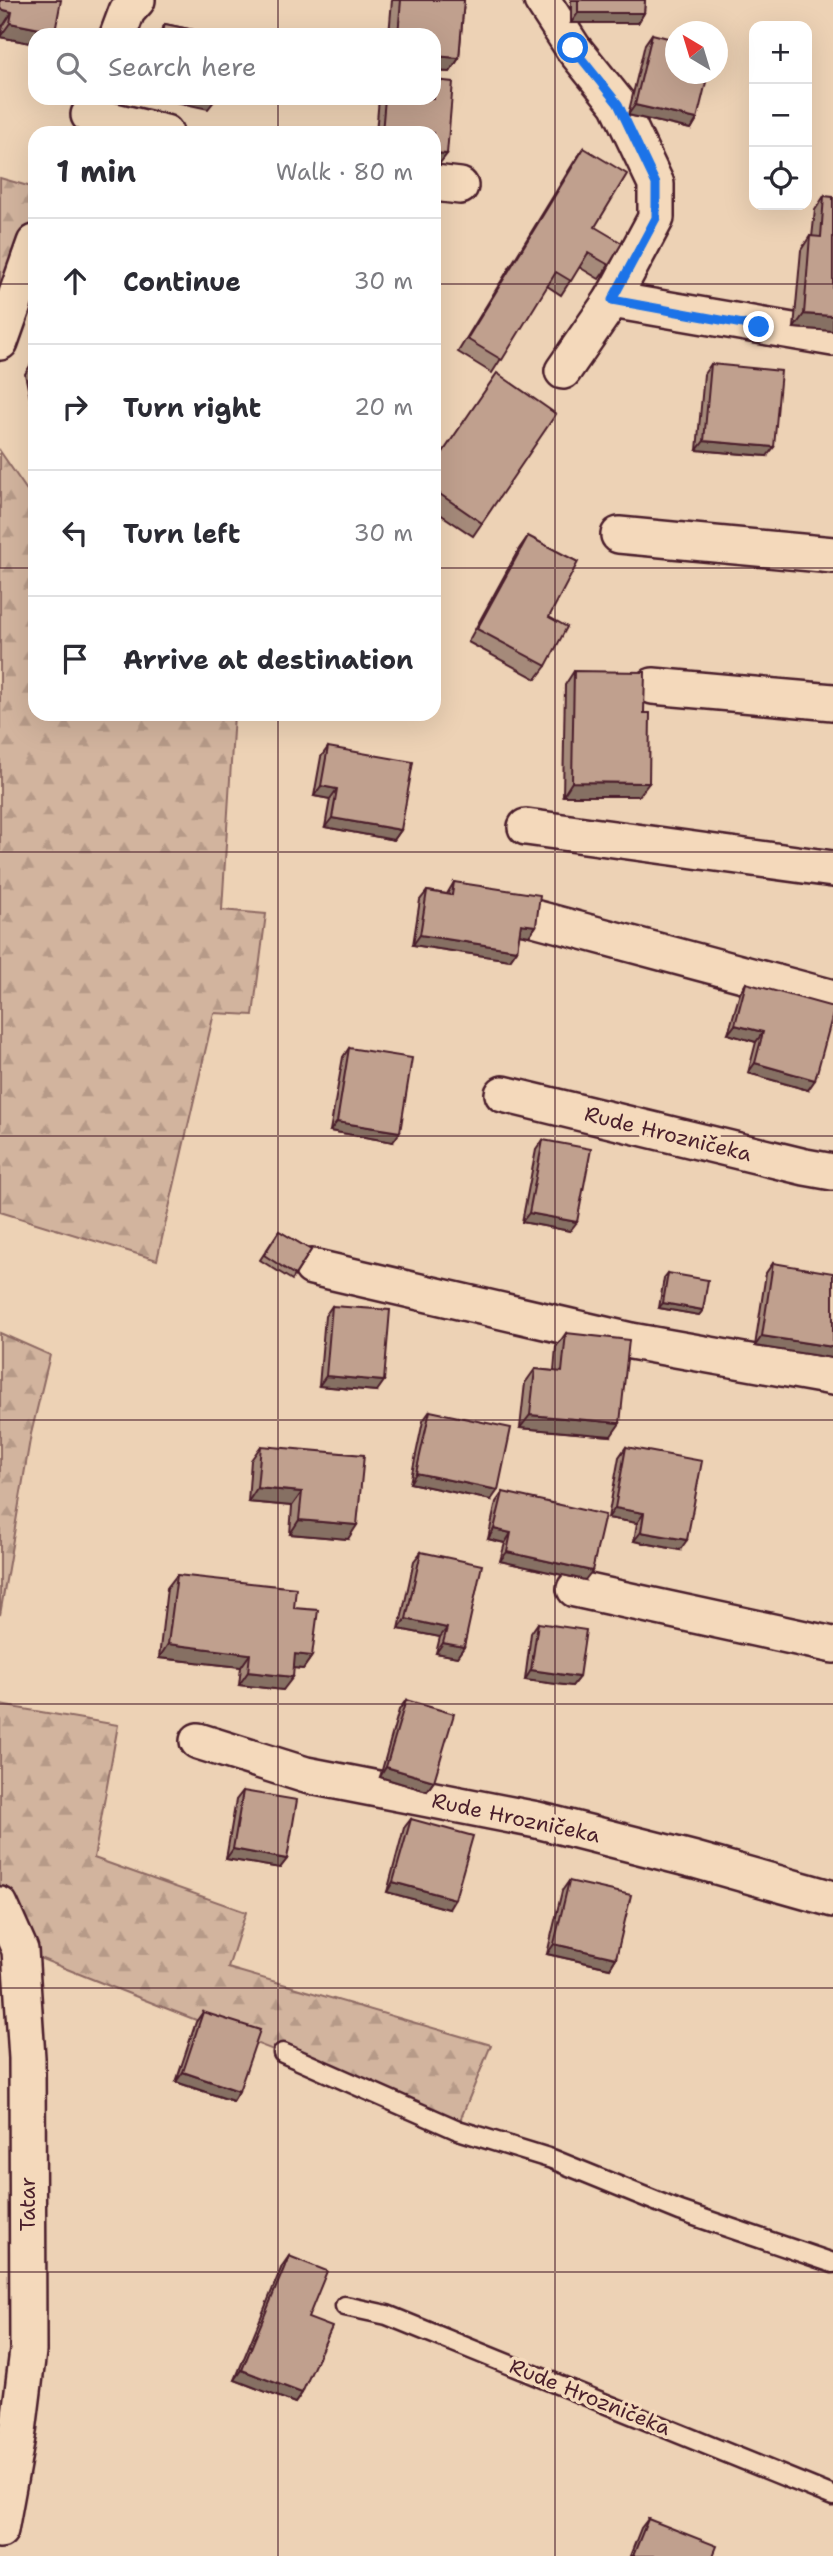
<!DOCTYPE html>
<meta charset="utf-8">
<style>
body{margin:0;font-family:"Shantell Sans",sans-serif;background:#f7f7f7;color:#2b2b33}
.controls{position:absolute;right:21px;top:21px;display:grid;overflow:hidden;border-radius:14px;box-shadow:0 7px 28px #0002}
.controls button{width:63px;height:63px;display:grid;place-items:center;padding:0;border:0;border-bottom:2px solid #e1e1e2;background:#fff;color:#2b2b33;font:35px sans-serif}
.compass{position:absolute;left:665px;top:21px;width:63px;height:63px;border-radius:50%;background:#fff;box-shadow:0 7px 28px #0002;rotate:322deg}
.stop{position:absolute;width:21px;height:21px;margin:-16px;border:5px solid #1a73e8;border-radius:50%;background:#fff}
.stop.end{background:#1a73e8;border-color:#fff;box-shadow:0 2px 7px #0008}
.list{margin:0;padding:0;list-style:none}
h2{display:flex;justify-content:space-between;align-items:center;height:91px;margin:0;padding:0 28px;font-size:30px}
h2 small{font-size:23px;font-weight:400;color:#7c7c81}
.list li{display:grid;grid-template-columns:46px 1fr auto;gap:21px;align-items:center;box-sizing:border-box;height:126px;padding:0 28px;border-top:2px solid #e1e1e2}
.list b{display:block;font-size:26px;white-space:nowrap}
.list em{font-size:23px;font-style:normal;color:#7c7c81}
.icon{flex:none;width:38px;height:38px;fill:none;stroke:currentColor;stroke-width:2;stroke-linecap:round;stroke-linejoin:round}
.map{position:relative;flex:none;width:833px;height:2556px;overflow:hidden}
.search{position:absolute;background:#fff;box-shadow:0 7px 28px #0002;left:28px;top:28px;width:413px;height:77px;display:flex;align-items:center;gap:18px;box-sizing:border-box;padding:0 24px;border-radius:21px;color:#7c7c81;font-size:26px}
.panel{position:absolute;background:#fff;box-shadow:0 7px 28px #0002;left:28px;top:126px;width:413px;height:595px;border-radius:21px}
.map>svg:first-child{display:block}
.forest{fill:url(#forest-firs);stroke:#8e6a64;stroke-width:2}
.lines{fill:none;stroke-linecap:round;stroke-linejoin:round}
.lane-casing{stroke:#4a1f2b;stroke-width:23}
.street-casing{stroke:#4a1f2b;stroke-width:40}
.lane{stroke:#f4d9bb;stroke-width:18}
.street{stroke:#f4d9bb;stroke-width:35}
.wall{fill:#a58a7a;stroke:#4a1f2b;stroke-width:2}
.shaded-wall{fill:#867063;stroke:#4a1f2b;stroke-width:2}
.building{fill:#c0a08e;stroke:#4a1f2b;stroke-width:2}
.route{stroke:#1a73e8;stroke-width:9}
.grid{fill:none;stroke:#4a1f2b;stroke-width:2;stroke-opacity:0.55}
.labels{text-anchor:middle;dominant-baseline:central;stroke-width:7;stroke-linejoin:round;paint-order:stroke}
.street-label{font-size:21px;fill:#4a1f2b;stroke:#f4d9bb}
</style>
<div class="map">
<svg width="833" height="2556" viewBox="0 0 833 2556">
<defs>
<pattern id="forest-firs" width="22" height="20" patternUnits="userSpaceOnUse" patternTransform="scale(1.75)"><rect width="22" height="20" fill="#d2b49e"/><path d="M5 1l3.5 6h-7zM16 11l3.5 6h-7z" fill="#b69a88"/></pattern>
</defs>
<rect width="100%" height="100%" fill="#edd2b5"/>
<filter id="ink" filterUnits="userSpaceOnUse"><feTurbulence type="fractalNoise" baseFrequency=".0143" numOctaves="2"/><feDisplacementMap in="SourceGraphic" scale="14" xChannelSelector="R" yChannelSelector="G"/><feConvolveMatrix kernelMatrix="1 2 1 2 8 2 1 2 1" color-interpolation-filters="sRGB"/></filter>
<g filter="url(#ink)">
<g class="forest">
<path d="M0,178L35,188V243L0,342Z"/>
<path d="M0,451L35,502V714H234L222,910L266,914L253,1015L214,1013L157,1260L0,1212Z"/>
<path d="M0,1333L50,1355L31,1434L0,1615Z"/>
<path d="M0,1705L118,1725L94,1858L246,1912L228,1968L491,2045L459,2123C313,2064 166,2010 20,1950L0,1905Z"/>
</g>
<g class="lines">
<g class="lane-casing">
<g id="lane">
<path d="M283,2053L458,2130L552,2159L680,2211L833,2263"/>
<path d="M345,2306L387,2315L833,2496"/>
</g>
</g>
<g class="street-casing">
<g id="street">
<path d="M542,0L573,48L618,104L656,184V218L612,300L563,371"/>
<path d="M118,35L127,11L137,0"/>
<path d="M89,115L165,133"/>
<path d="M434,183L460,186"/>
<path d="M612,300L833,338"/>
<path d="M0,342L35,243"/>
<path d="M619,535L833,555"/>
<path d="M653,686L833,702"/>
<path d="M526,827L833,869"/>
<path d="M534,918L833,998"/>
<path d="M503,1094L805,1167L833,1172"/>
<path d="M312,1267L631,1341L833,1377"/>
<path d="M575,1589L833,1645"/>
<path d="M198,1741L306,1775L537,1820L695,1860L833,1899"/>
<path d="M0,1905L20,1950L27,2058L28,2351L18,2431L0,2530"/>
</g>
</g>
<use href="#lane" class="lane"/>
<use href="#street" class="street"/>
</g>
<g class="wall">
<path d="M0,0L35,35V44L0,37L3,26L0,25Z"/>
<path d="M392,0H464L459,58L450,72L434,71V35H389Z"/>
<path d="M571,0H645L644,13L638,23H571Z"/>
<path d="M165,24L218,35H158Z"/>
<path d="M652,34L697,119L691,129L628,115L645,44Z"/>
<path d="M379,98H434L440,163L434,133H376Z"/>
<path d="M584,148L595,227L609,265L599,279L579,267L561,295L547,286L492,373L458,352L574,162Z"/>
<path d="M824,196L833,331L794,328L801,250L810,236L812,237L815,210Z"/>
<path d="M35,363V422L25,374L31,364Z"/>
<path d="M711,364L767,456L697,450L704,374Z"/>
<path d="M434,446L482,523L473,536L434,510Z"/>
<path d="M528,536L549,617L546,666L536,679L468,642L519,549Z"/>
<path d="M574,671L644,713L639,796H563L565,685Z"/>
<path d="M328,747L401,830L394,840L325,827L330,799L314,796L321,757Z"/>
<path d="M454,882L536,926L529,936L519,934L517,950L510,960L413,945L420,900L427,891L447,894Z"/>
<path d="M746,983L808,1090L748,1073L756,1042L728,1034L740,993Z"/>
<path d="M349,1048L393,1142L330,1131L343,1057Z"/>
<path d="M543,1140L570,1231L522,1222L536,1150Z"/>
<path d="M279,1231L311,1250L292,1280L260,1260Z"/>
<path d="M773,1263L832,1358L755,1346L766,1273Z"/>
<path d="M668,1273L703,1310L699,1315L659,1308L664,1278Z"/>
<path d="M332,1306L377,1391L319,1386L325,1316Z"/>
<path d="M566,1333L611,1436L520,1428L525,1383L535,1369L554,1371L556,1347Z"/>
<path d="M430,1411L491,1500L410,1483L423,1421Z"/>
<path d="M261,1446L348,1539L290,1534L292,1506L248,1502L251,1460Z"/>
<path d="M626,1447L680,1550L634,1541L637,1523L608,1518L619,1457Z"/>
<path d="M503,1492L585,1580L500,1561L505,1543L488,1539L496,1502Z"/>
<path d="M421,1552L464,1647L457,1657L436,1653L440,1637L399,1629L414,1561Z"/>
<path d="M177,1575L294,1608L312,1656L303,1669L293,1668L283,1690L239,1685L241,1667L159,1658L167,1588Z"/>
<path d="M538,1623L579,1677L572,1686L525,1680L531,1633Z"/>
<path d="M406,1700L434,1781L427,1791L380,1777L399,1710Z"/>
<path d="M243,1791L287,1859L280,1868L226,1859L236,1800Z"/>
<path d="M411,1819L449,1909L387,1892L404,1828Z"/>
<path d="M569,1881L616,1958L610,1968L547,1954L562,1891Z"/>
<path d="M203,2012L239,2091L233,2101L176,2082L196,2022Z"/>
<path d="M289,2256L308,2318L302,2393L295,2403L235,2380L282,2266Z"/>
<path d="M648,2519L713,2556H630L641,2528Z"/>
</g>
<g class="shaded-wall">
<path d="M0,9L12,12L3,26L0,25Z"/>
<path d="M578,13H644L638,23H571Z"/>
<path d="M10,23L55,32L53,35H35V44L0,37Z"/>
<path d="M434,56L459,58L450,72L434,71Z"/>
<path d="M157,98H208L215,100L208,109Z"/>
<path d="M635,105L697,119L691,129L628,115Z"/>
<path d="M434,153L447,154L440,163H434Z"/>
<path d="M804,314L833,316V331L794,328Z"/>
<path d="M704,441L774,447L767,456L697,450Z"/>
<path d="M572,782L649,783L639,796H563Z"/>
<path d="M321,786L337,789L330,799L314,796Z"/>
<path d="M332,818L401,830L394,840L325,827Z"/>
<path d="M521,924L536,926L529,936L514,933Z"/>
<path d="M420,935L517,950L510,960L413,945Z"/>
<path d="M735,1025L763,1032L756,1042L728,1034Z"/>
<path d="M755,1063L815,1080L808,1090L748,1073Z"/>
<path d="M337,1122L400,1132L393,1142L330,1131Z"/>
<path d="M529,1213L577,1222L570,1231L522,1222Z"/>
<path d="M663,1303L703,1310L699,1315L659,1308Z"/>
<path d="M762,1336L833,1347V1357L832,1358L755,1346Z"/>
<path d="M326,1376L384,1381L377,1391L319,1386Z"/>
<path d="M530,1415L620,1423L611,1436L520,1428Z"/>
<path d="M416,1473L498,1490L491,1500L410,1483Z"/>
<path d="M257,1488L302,1492L292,1506L248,1502Z"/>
<path d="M615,1508L644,1513L637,1523L608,1518Z"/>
<path d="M299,1520L357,1525L348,1539L290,1534Z"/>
<path d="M494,1529L511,1533L505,1543L488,1539Z"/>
<path d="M641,1532L687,1540L680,1550L634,1541Z"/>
<path d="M507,1552L592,1571L585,1580L500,1561Z"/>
<path d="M406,1619L447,1628L440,1637L399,1629Z"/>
<path d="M443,1643L464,1647L457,1657L436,1653Z"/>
<path d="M168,1644L250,1654L241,1667L159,1658Z"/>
<path d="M295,1654L312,1656L303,1669L285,1667Z"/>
<path d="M531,1670L579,1677L572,1686L525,1680Z"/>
<path d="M248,1672L293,1677L283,1690L239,1685Z"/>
<path d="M386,1767L434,1781L427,1791L380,1777Z"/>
<path d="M233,1849L287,1859L280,1868L226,1859Z"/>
<path d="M393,1882L455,1899L449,1909L387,1892Z"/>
<path d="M554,1944L616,1958L610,1968L547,1954Z"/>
<path d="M183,2072L239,2091L233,2101L176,2082Z"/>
<path d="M242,2370L302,2393L295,2403L235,2380Z"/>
</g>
<g class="building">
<path d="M0,0H61L55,32L10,23L12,12L0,9Z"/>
<path d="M401,0H464L459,58L434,56V35H398Z"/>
<path d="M578,0H645L644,13H578Z"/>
<path d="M165,24L218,35H162Z"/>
<path d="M652,34L676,40V74H708L697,119L635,105Z"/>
<path d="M434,80L453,82L447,154L434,153V133H382L385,98H434Z"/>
<path d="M584,148L627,174L595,227L622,243L609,265L588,253L571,281L556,272L502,360L467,339Z"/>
<path d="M824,196L833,197V316L804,314L810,236L821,237Z"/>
<path d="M35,363V380L31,364Z"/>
<path d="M711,364L781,371L774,447L704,441Z"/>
<path d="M497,373L556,414L482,523L434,490V446L443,452Z"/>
<path d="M528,536L578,562L549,617L567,627L546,666L477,629Z"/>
<path d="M574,671L645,672L644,713H650L649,783L572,782Z"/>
<path d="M328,747L413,762L401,830L332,818L337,789L321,786Z"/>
<path d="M454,882L540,895L536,926L521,924L517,950L420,935L427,891L452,895Z"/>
<path d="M746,983L833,1007V1014L815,1080L755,1063L763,1032L735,1025Z"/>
<path d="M349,1048L412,1058L400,1132L337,1122Z"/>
<path d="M543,1140L591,1149L577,1222L529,1213Z"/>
<path d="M279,1231L311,1250L295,1275L264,1255Z"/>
<path d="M773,1263L833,1273V1347L762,1336Z"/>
<path d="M668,1273L708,1280L703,1310L663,1303Z"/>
<path d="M332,1306L390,1310L384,1381L326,1376Z"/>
<path d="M566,1333L629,1340L620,1423L530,1415L535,1369L562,1372Z"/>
<path d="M430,1411L511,1428L498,1490L416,1473Z"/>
<path d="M261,1446L364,1455L357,1525L299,1520L302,1492L257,1488Z"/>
<path d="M626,1447L702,1461L687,1540L641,1532L644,1513L615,1508Z"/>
<path d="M503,1492L605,1515L592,1571L507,1552L511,1533L494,1529Z"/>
<path d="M421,1552L482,1565L464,1647L443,1643L447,1628L406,1619Z"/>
<path d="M177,1575L296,1588L294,1608L318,1610L312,1656L295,1654L293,1677L248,1672L250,1654L168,1644Z"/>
<path d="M538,1623L586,1630L579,1677L531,1670Z"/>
<path d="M406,1700L454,1714L434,1781L386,1767Z"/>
<path d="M243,1791L297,1800L287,1859L233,1849Z"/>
<path d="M411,1819L473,1836L455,1899L393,1882Z"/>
<path d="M569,1881L631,1895L616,1958L554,1944Z"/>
<path d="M203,2012L260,2030L239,2091L183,2072Z"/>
<path d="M289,2256L327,2271L308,2318L332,2327L302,2393L242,2370Z"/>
<path d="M648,2519L717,2546L713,2556H633Z"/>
</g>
</g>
<g class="lines" filter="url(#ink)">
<path class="route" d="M573,48L618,104L656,184V218L612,300L759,327"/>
</g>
<path class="grid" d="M278,0V35M555,0V2556M278,98V133M0,284H35M434,284H833M0,568H35M434,568H833M278,714V2556M0,852H833M0,1136H833M0,1420H833M0,1704H833M0,1988H833M0,2272H833"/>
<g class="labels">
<g class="street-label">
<text transform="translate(668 1134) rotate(14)">Rude Hrozničeka</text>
<text transform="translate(516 1818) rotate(12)">Rude Hrozničeka</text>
<text transform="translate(28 2204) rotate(-90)">Tatar</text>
<text transform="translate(590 2397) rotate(22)">Rude Hrozničeka</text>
</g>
</g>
</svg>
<div class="controls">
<button>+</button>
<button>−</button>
<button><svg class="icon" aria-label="locate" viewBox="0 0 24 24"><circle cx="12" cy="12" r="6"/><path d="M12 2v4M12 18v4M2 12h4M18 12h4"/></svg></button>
</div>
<svg class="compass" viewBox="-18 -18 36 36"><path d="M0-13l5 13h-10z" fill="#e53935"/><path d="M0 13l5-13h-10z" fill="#7c7c81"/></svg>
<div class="stop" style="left:573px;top:48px"></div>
<div class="stop end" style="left:759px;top:327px"></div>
<div class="search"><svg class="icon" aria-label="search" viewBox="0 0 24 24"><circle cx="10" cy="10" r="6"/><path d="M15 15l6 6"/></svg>Search here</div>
<section class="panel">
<h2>1 min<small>Walk · 80 m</small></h2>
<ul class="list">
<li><svg class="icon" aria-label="ahead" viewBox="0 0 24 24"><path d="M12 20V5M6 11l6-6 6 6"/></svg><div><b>Continue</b></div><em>30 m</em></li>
<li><svg class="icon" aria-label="right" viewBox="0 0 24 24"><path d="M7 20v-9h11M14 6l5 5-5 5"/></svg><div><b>Turn right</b></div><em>20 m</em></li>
<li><svg class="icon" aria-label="left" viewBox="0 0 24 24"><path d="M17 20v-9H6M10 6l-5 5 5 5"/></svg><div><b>Turn left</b></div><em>30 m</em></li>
<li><svg class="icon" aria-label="arrive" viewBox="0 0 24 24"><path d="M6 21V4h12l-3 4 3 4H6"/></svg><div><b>Arrive at destination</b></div></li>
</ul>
</section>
</div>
